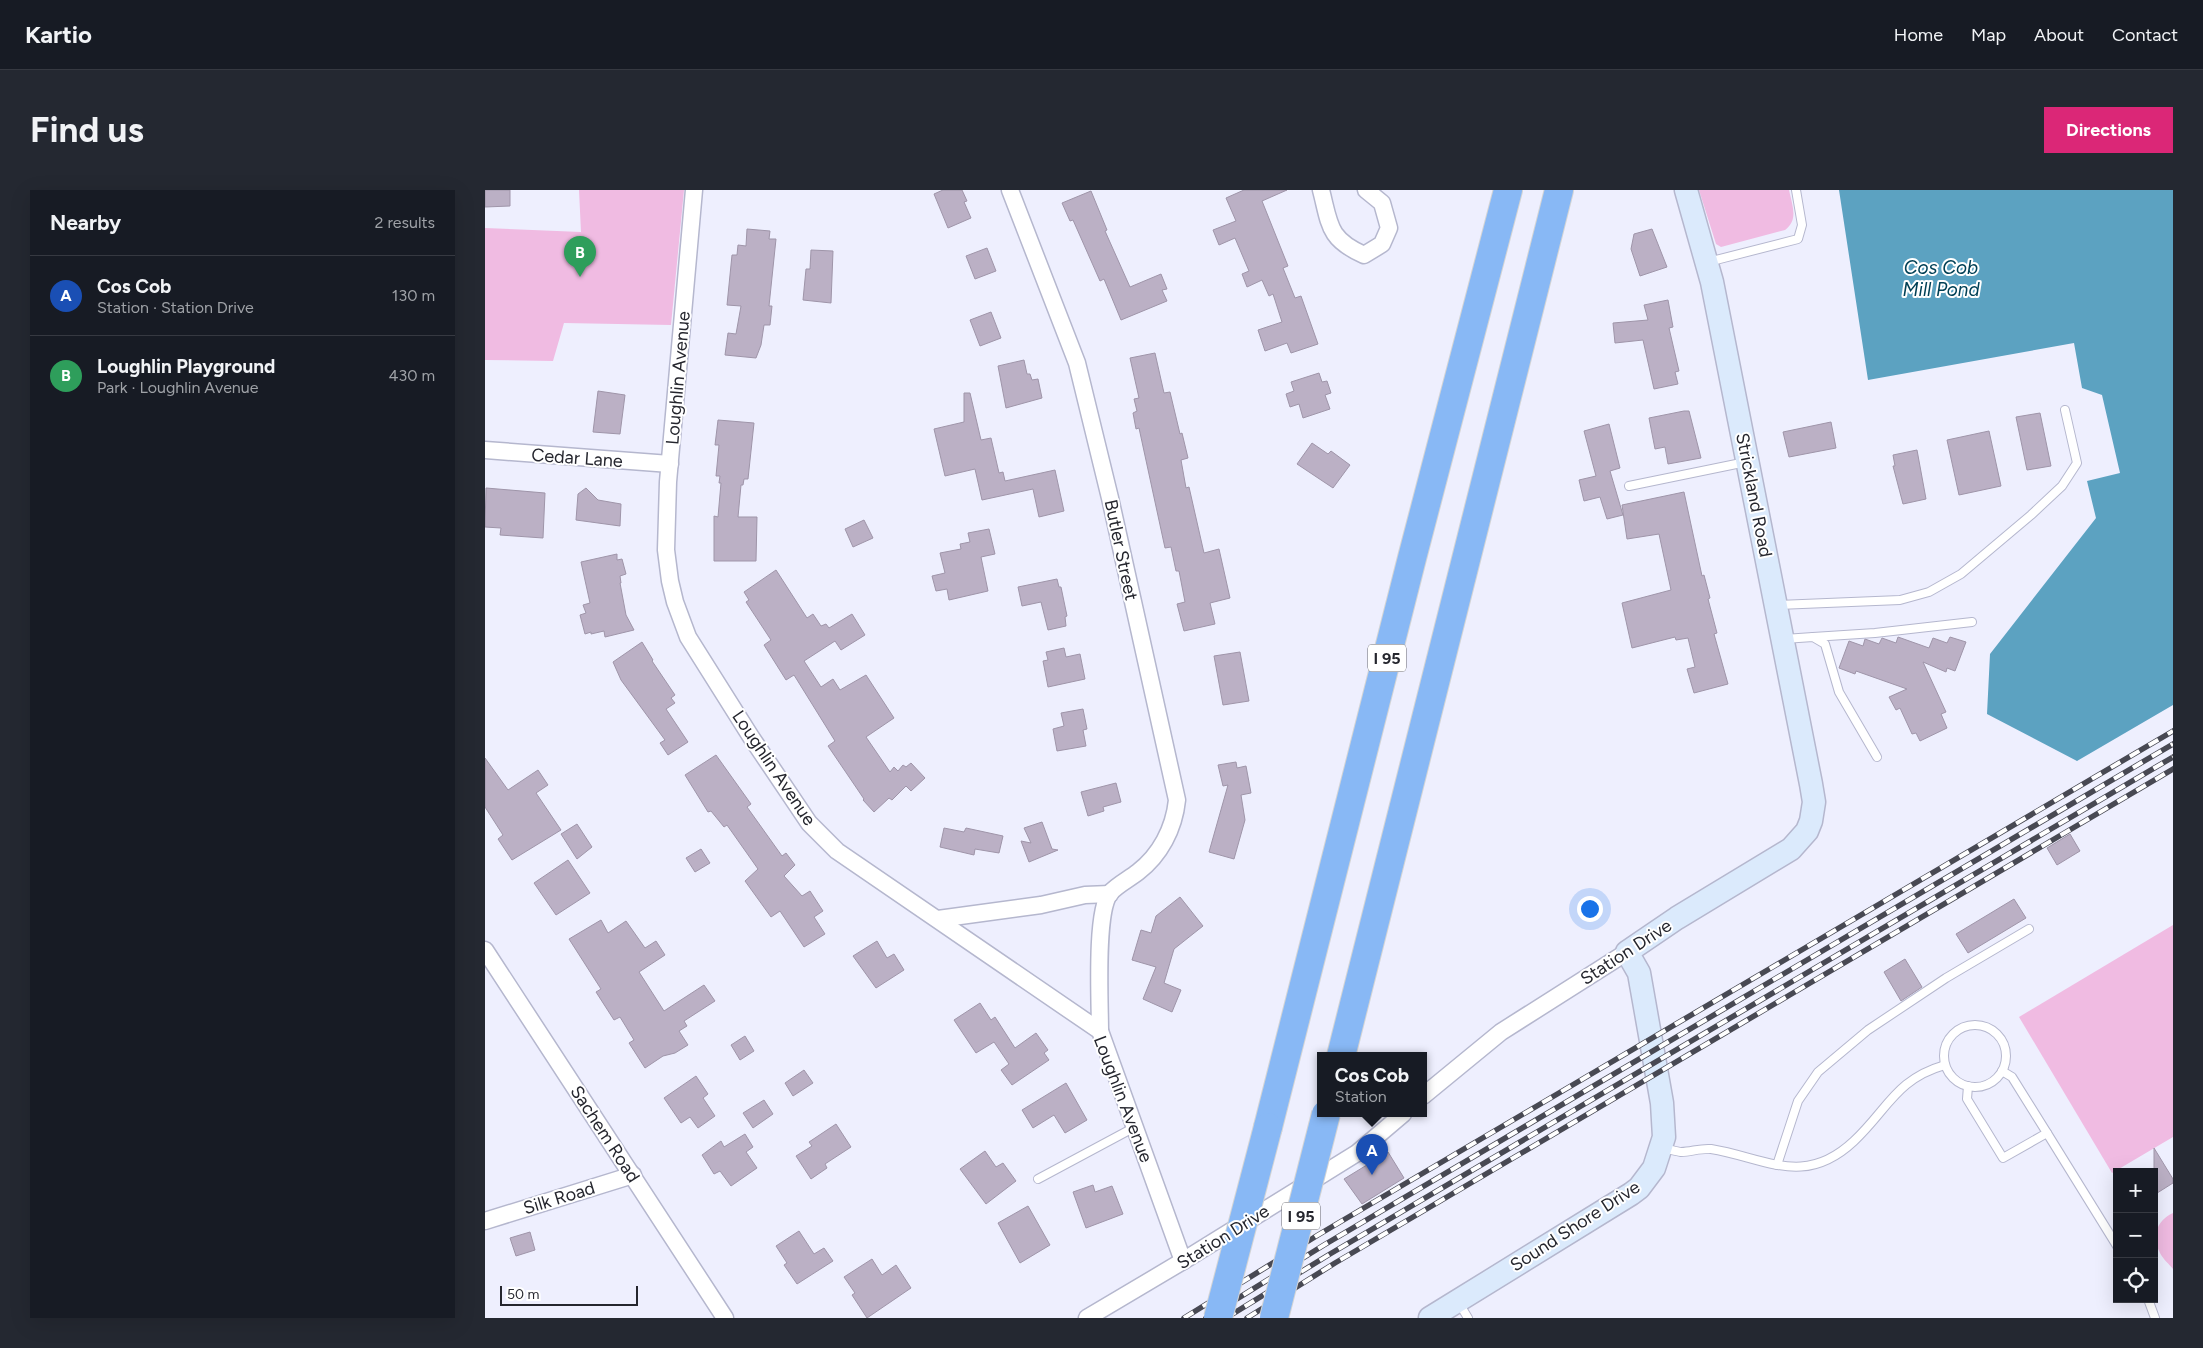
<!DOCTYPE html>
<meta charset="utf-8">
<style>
body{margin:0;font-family:Figtree,sans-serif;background:#242831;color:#f1f3f6}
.controls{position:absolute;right:15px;bottom:15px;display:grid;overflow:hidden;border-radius:0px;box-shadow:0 5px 20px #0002}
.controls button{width:45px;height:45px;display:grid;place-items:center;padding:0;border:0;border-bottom:1px solid #363941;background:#171b24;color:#f1f3f6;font:25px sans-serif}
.scale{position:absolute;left:15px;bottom:12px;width:138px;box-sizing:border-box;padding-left:5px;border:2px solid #25262e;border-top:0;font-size:14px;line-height:18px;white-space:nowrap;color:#25262e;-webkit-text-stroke:4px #fff;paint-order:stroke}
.you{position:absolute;left:1104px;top:718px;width:18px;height:18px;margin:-12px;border:4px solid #fff;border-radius:50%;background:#1a73e8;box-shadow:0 0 0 8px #1a73e833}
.badge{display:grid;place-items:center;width:32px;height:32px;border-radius:50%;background:#db2777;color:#fff;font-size:16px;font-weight:700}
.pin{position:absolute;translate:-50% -41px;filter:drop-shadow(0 1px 2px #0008)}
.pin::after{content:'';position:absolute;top:26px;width:18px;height:15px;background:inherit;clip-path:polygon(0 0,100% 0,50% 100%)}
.popup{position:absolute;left:832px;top:862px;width:110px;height:65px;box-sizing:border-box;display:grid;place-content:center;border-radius:0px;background:#171b24;filter:drop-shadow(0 1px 4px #0005);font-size:16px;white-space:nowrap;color:#9ea1a6}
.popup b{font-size:19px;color:#f1f3f6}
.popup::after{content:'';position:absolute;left:50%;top:100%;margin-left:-10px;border:10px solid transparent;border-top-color:#171b24}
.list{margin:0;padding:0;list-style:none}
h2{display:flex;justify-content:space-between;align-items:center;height:65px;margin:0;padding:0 20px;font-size:21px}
h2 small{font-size:16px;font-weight:400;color:#9ea1a6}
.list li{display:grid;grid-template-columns:32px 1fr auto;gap:15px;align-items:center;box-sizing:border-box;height:80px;padding:0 20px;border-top:1px solid #363941}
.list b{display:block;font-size:19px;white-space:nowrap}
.list p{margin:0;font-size:16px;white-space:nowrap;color:#9ea1a6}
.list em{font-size:16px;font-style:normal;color:#9ea1a6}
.icon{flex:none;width:28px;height:28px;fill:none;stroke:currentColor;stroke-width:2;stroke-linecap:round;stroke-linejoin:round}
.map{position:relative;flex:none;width:1688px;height:1128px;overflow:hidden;border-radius:0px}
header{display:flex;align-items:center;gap:30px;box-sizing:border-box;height:70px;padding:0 25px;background:#171b24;border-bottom:1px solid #363941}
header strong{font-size:24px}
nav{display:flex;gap:28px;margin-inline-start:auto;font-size:18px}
.intro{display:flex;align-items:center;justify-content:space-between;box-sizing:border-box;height:120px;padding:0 30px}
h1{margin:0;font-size:35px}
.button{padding:12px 22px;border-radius:0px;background:#db2777;color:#fff;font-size:18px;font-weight:700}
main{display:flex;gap:30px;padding:0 30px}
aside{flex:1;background:#171b24;border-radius:0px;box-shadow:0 5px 20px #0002}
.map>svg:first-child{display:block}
.green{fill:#f0bbe2}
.water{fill:#5ca2c1}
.building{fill:#bbb0c5;stroke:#9f95a9}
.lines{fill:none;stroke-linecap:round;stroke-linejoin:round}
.lane-casing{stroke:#b5b7ce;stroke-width:10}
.street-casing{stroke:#b5b7ce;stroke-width:19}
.secondary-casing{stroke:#b5b7ce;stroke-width:25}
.highway-casing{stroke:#d3d4d5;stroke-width:30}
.lane{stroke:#fff;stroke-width:8}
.street{stroke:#fff;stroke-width:16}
.secondary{stroke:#dbeafc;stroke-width:22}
.highway{stroke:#88b8f5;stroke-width:28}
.rail-casing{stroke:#484953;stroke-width:5.5}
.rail{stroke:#fff;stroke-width:4;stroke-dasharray:11;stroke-linecap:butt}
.highway-bridge-casing{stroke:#d3d4d5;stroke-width:30;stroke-linecap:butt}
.highway-bridge{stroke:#88b8f5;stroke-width:28}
.labels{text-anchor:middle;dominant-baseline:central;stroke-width:4;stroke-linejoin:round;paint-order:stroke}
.shield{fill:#fff;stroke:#66676d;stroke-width:1}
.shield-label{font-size:16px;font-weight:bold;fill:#25262e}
.street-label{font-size:18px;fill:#25262e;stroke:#fff}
.water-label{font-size:19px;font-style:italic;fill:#004056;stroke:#fff}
</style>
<header>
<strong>Kartio</strong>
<nav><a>Home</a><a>Map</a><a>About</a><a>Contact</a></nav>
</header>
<div class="intro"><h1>Find us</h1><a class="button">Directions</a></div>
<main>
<aside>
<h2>Nearby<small>2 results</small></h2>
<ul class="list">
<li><span class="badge" style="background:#1a4fb4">A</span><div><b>Cos Cob</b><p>Station · Station Drive</p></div><em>130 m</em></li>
<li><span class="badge" style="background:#2e9e5b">B</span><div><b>Loughlin Playground</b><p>Park · Loughlin Avenue</p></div><em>430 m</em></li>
</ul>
</aside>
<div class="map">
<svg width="1688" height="1128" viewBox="0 0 1688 1128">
<rect width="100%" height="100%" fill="#eeeffe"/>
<g class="green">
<path d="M94,0H199L186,135L79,133L68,171L0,170V38L96,42Z"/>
<path d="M1214,0H1304C1307,15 1314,30 1300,40L1236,57L1231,54Z"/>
<path d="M1688,735V947L1627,983L1534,827Z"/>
<path d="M1688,1023V1079C1684,1074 1678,1069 1675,1063C1667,1046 1671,1031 1688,1023Z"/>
</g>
<path class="water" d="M1354,0H1688V515L1592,571L1502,524L1505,464L1611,328L1602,291L1635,283L1617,205L1597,198L1589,153L1383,190Z"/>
<g class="building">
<path d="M0,0H25V16L0,17Z"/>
<path d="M458,0H477L482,11L479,12L486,28L463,38L449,4Z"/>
<path d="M759,0H802L777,11L803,76L798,78L810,108L816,106L833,154L806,163L802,153L780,161L773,140L797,132L788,104L784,106L777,90L762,97L757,84L764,81L750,48L734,55L728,40L751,31L741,8Z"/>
<path d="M606,1L622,40L620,41L645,97L676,84L682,99L677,100L682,111L636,130L619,89L615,91L588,30L585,31L577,13Z"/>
<path d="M262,39L285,41L284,49H291L284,116H287L285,135H279L276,155L271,168L240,165L243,143L251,144L256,116L242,115L247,65H252L253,55L261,56Z"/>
<path d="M1167,39L1182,77L1155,86L1146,59L1149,44Z"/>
<path d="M502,58L511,81L490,89L481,66Z"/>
<path d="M326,60L348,61L346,113L318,110L321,79H325Z"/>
<path d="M1183,110L1188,137L1184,138L1194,181L1190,182L1193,194L1169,199L1158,150L1130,153L1128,133L1163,130L1159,115Z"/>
<path d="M506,122L516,148L495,156L485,130Z"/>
<path d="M670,163L679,203L685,202L695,244L697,243L703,268L696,270L701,298L704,297L719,363L734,359L745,408L725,413L730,434L699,441L692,414L700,412L694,381H691L686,357L680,358L654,238L651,239L648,223L652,221L649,209L654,208L645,168Z"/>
<path d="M539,170L542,184H545L547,190L553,189L557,208L521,218L513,176Z"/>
<path d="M834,183L837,192L842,191L846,203L840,205L845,219L818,228L814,214L805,217L801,204L809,201L806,192Z"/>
<path d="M113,201L140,205L135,244L108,242Z"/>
<path d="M479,203H485L496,250L506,248L514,283L518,282L520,291L570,280L579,321L554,327L548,299L497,310L490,279L460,286L449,239L479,232Z"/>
<path d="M1199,221H1204L1216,268L1183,274L1180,257L1170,259L1164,228Z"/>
<path d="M1555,223L1566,276L1542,280L1531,227Z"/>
<path d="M233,230L269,233L263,289H259L258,295H256L253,327H272L271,371H229V326L233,327L236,293H234L235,286H231L234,255H230Z"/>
<path d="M1346,232L1351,258L1304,267L1298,242Z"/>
<path d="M1124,234L1135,278L1125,281L1138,325L1122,329L1115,307L1099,311L1094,290L1111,286L1099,241Z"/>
<path d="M1504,241L1516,296L1474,305L1462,250Z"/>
<path d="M827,253L843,264L846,261L865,275L848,298L812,274Z"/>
<path d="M1432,260L1441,309L1418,314L1408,276H1410L1408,265Z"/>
<path d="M1,298L60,303L58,348L15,345L16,338L0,337Z"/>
<path d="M101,298L113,310L136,314L135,336L91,330L93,304Z"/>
<path d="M1199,302L1217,386L1219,385L1225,408L1223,409L1232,443L1229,444L1243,494L1209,503L1202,479L1210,477L1203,448L1191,450L1190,447L1147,458L1137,413L1186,400L1174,344L1142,349L1137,315Z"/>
<path d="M379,330L388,348L368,357L360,339Z"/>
<path d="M504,339L510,364L496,367L503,401L464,410L462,399L451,401L447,386L460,383L455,363L476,359L475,354L485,352L483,343Z"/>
<path d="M132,364V370L137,369L141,384L135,386L136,393H135L141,425L149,440L120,447L119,441L106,444V442L100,444L95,425L101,423L98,415L105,413L96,372Z"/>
<path d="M291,380L322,428L328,424L336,436L341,434L344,438L367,424L380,445L356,460L350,451L319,471L336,497L348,489L355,500L381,485L409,528L381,547L405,582L409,577L413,581L418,575L421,577L426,573L440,588L426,601L421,596L407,610L404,608L389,622L378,610L379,609L343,556L350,551L309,485L301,490L279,455L286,450L261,412L264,410L259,402Z"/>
<path d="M572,389L574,397H576L582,426L580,427L581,436L563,440L556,412L537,416L533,397Z"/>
<path d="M1413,447L1444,458L1448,448L1462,453L1465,447L1481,452L1470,481L1462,478L1461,482L1438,472L1461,522L1456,524L1462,538L1435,551L1431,543L1427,544L1415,518L1411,520L1404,507L1422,499L1371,481L1370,484L1354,478L1364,451L1378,456L1380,449L1394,454L1397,448L1411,453Z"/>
<path d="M157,452L168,470L167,471L190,505L186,508L190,513L181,519L203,552L183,565L175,553L180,550L136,490L128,472Z"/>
<path d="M579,458L581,467L595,464L600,489L563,497L558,471L563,470L561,462Z"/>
<path d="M755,462L764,511L738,515L729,466Z"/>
<path d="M598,519L602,539L598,540L601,556L572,561L568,539L579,536L576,523Z"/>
<path d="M231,565L266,614L262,617L297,666L301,663L310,675L299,686L317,706L325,701L338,721L329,727L340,744L319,757L295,721L286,727L260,691L273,679L242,635L239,637L226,621L223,622L200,585Z"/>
<path d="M0,568L23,600L53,580L63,595L51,603L76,640L27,670L13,649L18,645L0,617Z"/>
<path d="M751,572L752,578L761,576L766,603L756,605L760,630L749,669L724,662L743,595L738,596L733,575Z"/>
<path d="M631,593L636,612L618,617L619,621L603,626L596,602Z"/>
<path d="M557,632L567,659L573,660L544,672L536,651L546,653L539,638Z"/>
<path d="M92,634L107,657L92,669L76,644Z"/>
<path d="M459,638L479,642L481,638L518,646L514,663L490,659L489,665L455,657Z"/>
<path d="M1585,644L1595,661L1572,675L1562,658Z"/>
<path d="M216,659L225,673L210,682L201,668Z"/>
<path d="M83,670L105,703L71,725L49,693Z"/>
<path d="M695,707L718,736L689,759L679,793L696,800L687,822L658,809L671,777L647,770L656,740L666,743L671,726Z"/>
<path d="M1529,709L1541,728L1483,763L1471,744Z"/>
<path d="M116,730L123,743L141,731L160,758L171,751L180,765L154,782L179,821L219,795L230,811L199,831L202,836L194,841L203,855L190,863L178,866L160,878L144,853L149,850L135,827L129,830L111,802L116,799L84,749Z"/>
<path d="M392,751L402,768L409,764L419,780L391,798L368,766Z"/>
<path d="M1420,769L1437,797L1416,811L1399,782Z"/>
<path d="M495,813L506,830L510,827L530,858L551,843L563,860L559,863L564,870L527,895L516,880L524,874L509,852L491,863L469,830Z"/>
<path d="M260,846L269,861L255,870L246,855Z"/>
<path d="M319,880L328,893L308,906L300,893Z"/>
<path d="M211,886L223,904L218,908L230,926L213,938L205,927L196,933L179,908Z"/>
<path d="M581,893L602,930L580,943L569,925L548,938L537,920Z"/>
<path d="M279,910L288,924L268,938L258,923Z"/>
<path d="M351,934L366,957L340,974L342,978L326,989L311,966L327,956L324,952Z"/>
<path d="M260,944L268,957L261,962L272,978L246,996L235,981L229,984L217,965L236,951L239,957Z"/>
<path d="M1669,958L1688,989V993L1669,1005Z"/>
<path d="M500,961L511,977L518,973L531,991L501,1014L475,979Z"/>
<path d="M903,962L919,988L877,1014L859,989Z"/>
<path d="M608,995L610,1002L627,996L638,1024L601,1038L588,1002Z"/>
<path d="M543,1016L565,1055L535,1073L513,1033Z"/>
<path d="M314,1041L329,1064L339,1058L348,1071L312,1094L299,1075L302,1073L291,1056Z"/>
<path d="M45,1042L50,1060L31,1066L25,1048Z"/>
<path d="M387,1069L397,1085L411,1075L426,1098L382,1128L367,1105L370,1103L359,1087Z"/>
</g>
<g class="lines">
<g class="lane-casing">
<g id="lane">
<path d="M1223,72L1313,49L1317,35L1311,0"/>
<path d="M1144,296L1261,272"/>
<path d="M1292,415L1415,410L1444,402L1476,384L1546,325L1577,296L1592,273L1580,220"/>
<path d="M1328,447L1390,443L1487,432"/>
<path d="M1299,449L1328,447L1340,454L1354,502L1392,567"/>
<circle cx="1490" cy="866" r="31"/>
<path d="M1483,896L1482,909L1518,968L1562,943L1527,887L1517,881"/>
<path d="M1562,943L1632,1056"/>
<path d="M1177,958C1183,959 1190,961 1196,962C1206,962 1215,958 1226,959C1281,968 1319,998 1369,951C1403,919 1411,889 1460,875"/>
<path d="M1292,975L1313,911L1333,882L1383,840L1461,788L1544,739"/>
<path d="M553,989L650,937"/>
<path d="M1663,1109L1670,1128"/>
<path d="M974,1113L983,1128"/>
</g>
</g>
<g class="street-casing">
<g id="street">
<path d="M209,0L183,292L181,360L185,391L190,412L203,447L266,547L324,633L352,661L615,841L698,1071"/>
<path d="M525,0L592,173L625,308L692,610C689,639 675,665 653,682C644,689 632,695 625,703C610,722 615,813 615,841"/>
<path d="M836,0C845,35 843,49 879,65L897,54L904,38L897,13L881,0"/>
<path d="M0,260L185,274"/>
<path d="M453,729L556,715L600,705L625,704"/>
<path d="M0,760L240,1128"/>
<path d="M938,906L1016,842L1142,762"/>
<path d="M0,1031L148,985"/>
<path d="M602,1128L698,1071L872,963L918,924"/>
</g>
</g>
<g class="secondary-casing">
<path id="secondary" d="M945,1128L1146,1004L1154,998L1169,978L1179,947L1177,913L1154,783L1142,762L1192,728L1306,659L1322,641L1326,631L1329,612L1326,594L1227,92L1201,0"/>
</g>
<g class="highway-casing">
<g id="highway">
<path d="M856,866L1074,0"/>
<path d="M783,937L927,368L1023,0"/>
</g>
</g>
<use href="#lane" class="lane"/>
<use href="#street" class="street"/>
<use href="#secondary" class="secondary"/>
<use href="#highway" class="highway"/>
<g class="rail-casing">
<g id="rail">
<path d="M699,1128L833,1045L1688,541"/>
<path d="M721,1128L839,1055L1688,554"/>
<path d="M741,1128L845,1064L1688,567"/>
<path d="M762,1128L850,1073L1688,579"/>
</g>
</g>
<use href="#rail" class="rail"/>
<g class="highway-bridge-casing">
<g id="highway-bridge">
<path d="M733,1128L783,937"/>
<path d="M789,1128L841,924"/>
</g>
</g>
<use href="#highway-bridge" class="highway-bridge"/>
</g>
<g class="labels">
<g class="shield">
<rect x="883" y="454.5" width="38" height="27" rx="4"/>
<rect x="797" y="1012.5" width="38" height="27" rx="4"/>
</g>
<g class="shield-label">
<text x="902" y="468">I 95</text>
<text x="816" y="1026">I 95</text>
</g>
<g class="street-label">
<text transform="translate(193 188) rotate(-85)">Loughlin Avenue</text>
<text transform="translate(92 268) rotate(4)">Cedar Lane</text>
<text transform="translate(1269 305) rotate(79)">Strickland Road</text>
<text transform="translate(636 360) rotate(78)">Butler Street</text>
<text transform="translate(289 578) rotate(56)">Loughlin Avenue</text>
<text transform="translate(1141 762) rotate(-33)">Station Drive</text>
<text transform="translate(638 909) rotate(69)">Loughlin Avenue</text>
<text transform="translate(120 944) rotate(57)">Sachem Road</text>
<text transform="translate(74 1008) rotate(-17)">Silk Road</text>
<text transform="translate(1090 1036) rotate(-33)">Sound Shore Drive</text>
<text transform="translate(738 1047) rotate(-32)">Station Drive</text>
</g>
<g class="water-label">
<text x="1456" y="77">Cos Cob<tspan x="1456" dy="22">Mill Pond</tspan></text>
</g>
</g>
</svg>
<div class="controls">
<button>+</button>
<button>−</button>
<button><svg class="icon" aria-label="locate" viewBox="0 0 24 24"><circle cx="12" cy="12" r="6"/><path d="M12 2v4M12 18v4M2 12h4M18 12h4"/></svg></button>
</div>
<div class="scale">50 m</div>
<div class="you"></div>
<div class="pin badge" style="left:887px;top:985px;background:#1a4fb4">A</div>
<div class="popup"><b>Cos Cob</b>Station</div>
<div class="pin badge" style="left:95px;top:87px;background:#2e9e5b">B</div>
</div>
</main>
